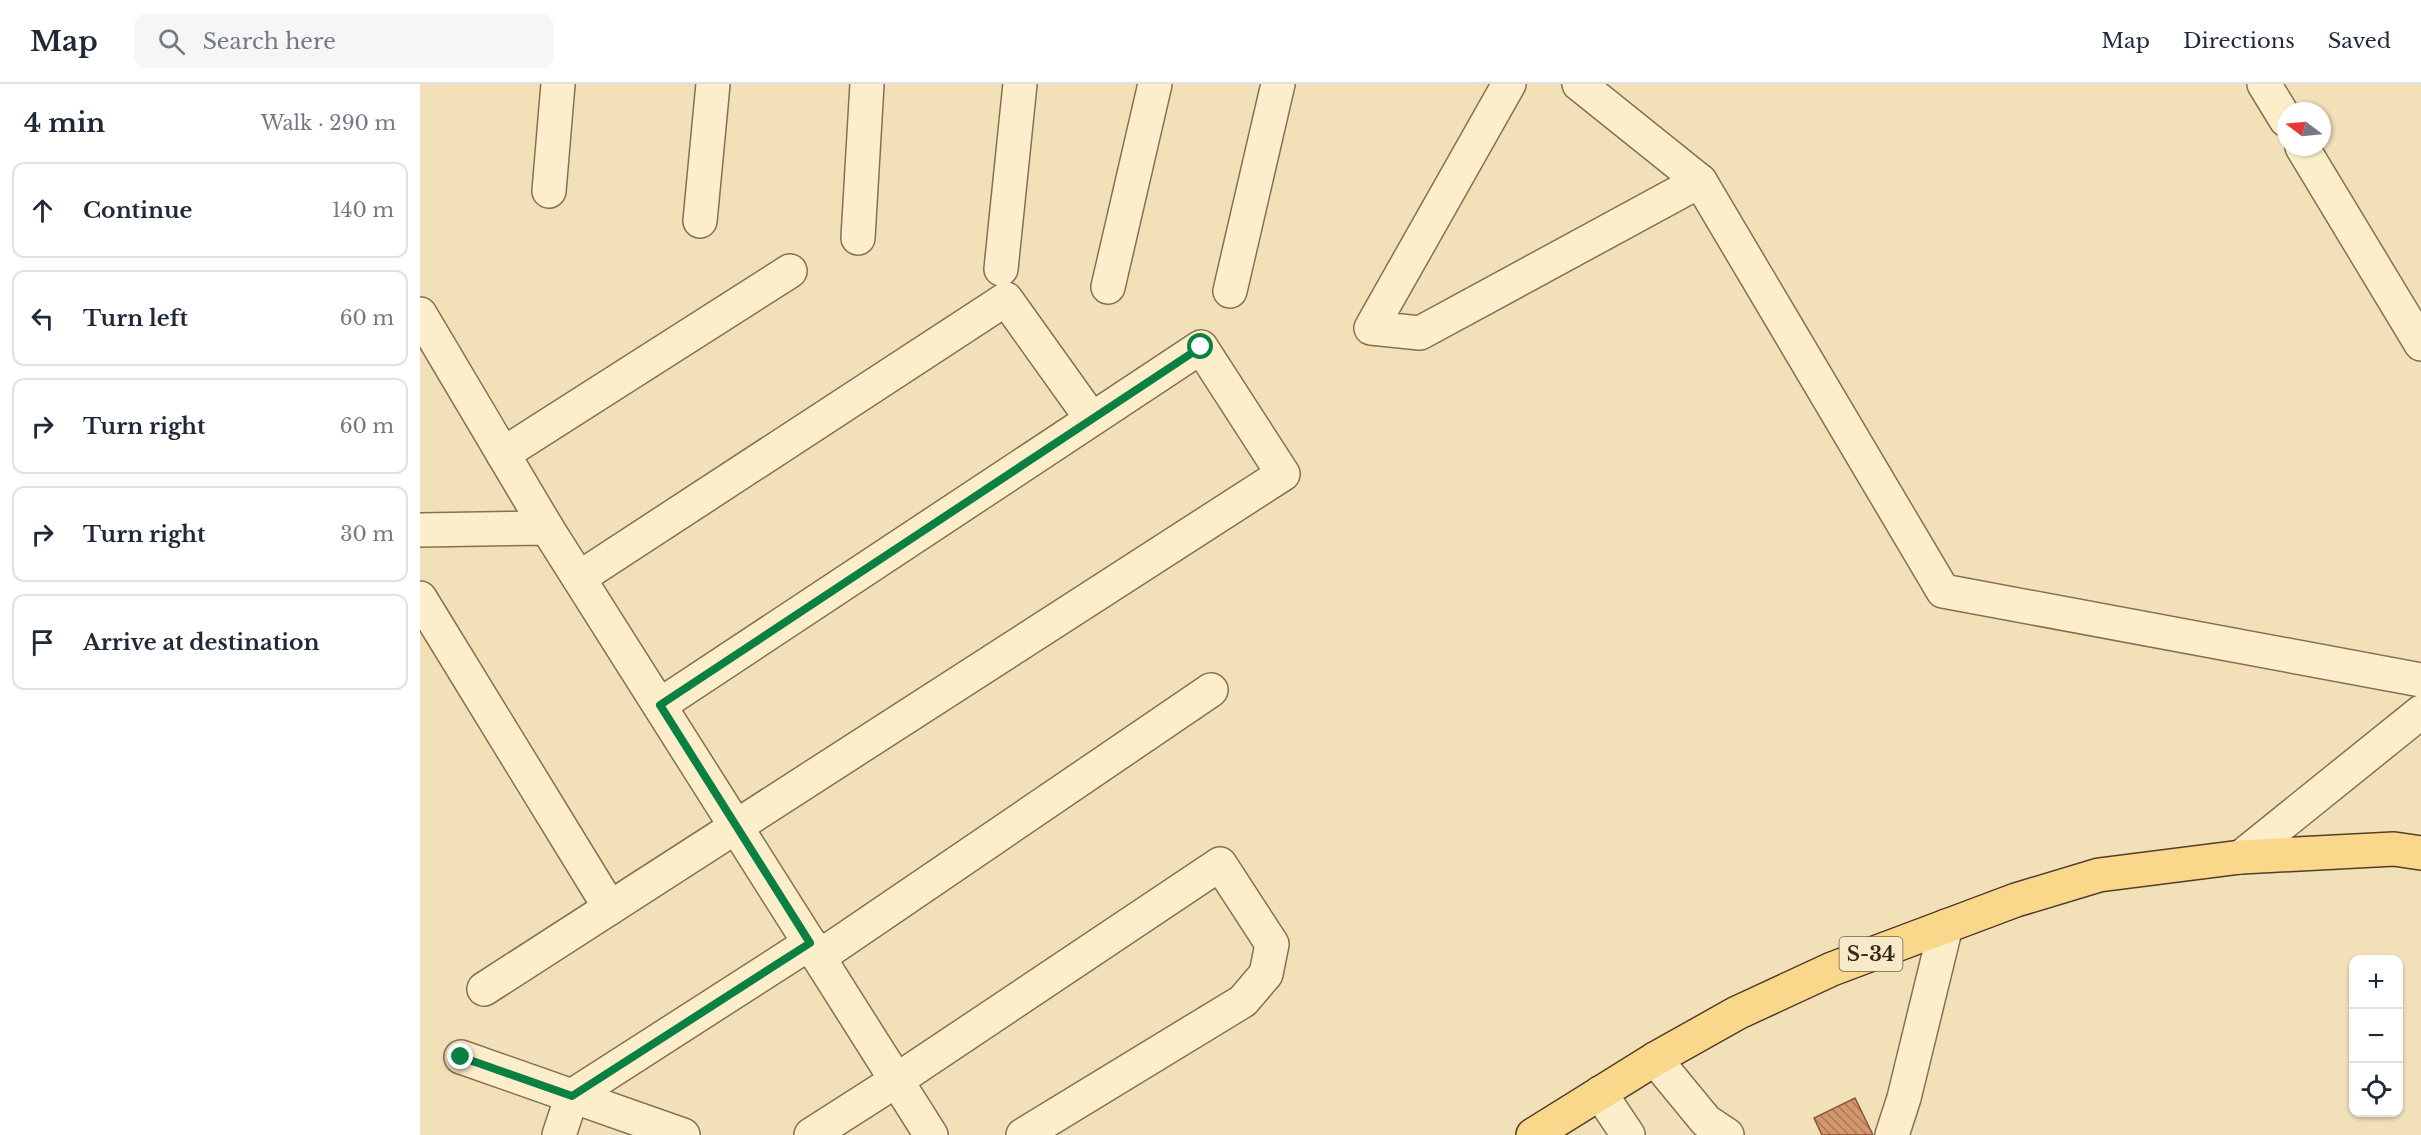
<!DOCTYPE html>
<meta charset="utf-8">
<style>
body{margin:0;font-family:"Libre Baskerville",serif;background:#f6f6f7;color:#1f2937}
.controls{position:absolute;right:18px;bottom:18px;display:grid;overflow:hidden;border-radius:12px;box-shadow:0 2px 4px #0004}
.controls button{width:54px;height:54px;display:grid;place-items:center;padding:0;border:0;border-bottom:2px solid #e0e1e3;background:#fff;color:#1f2937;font:30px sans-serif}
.compass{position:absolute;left:1857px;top:18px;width:54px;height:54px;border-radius:50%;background:#fff;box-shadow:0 2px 4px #0004;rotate:286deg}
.stop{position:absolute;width:18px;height:18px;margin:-14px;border:4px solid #0b8043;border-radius:50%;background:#fff}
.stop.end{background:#0b8043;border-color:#fff;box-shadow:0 2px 6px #0008}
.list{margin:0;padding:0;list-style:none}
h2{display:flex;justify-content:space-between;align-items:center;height:78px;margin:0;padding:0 24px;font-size:26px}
h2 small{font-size:20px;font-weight:400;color:#747a83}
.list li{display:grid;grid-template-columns:39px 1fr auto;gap:18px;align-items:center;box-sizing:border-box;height:96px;margin:0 12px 12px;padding:0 12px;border:2px solid #e0e1e3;border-radius:12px}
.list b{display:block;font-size:22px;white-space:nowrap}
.list em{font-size:20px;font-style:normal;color:#747a83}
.icon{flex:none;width:33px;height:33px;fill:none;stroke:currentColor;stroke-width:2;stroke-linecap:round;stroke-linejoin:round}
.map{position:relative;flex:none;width:2001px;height:1051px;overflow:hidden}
header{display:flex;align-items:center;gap:36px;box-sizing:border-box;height:84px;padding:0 30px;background:#fff;border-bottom:2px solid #e0e1e3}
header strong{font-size:28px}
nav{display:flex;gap:33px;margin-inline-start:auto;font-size:21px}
.search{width:420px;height:54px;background:#f6f6f7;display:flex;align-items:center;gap:15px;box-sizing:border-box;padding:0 21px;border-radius:12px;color:#747a83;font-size:22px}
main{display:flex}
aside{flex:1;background:#fff}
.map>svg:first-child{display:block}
.building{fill:url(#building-back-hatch);stroke:#885836;stroke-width:1.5}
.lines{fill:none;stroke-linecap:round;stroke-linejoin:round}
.minor-casing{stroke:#886f52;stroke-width:36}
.major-casing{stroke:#543d28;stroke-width:36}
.minor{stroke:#fceecb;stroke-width:33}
.major{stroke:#f9d88b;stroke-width:33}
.route{stroke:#0b8043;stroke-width:8}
.labels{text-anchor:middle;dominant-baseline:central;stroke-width:4.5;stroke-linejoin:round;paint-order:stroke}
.shield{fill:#f8eac8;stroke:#70624e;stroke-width:1.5}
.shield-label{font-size:20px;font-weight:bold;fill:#352719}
</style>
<header>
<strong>Map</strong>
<div class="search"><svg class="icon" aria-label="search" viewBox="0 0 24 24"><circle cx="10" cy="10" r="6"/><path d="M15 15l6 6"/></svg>Search here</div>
<nav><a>Map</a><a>Directions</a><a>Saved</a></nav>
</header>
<main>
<aside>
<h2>4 min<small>Walk · 290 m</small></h2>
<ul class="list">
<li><svg class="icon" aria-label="ahead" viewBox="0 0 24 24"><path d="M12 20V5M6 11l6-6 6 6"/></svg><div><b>Continue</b></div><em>140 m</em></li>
<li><svg class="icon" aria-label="left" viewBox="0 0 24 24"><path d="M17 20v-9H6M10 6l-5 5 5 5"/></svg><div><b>Turn left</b></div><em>60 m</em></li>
<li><svg class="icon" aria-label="right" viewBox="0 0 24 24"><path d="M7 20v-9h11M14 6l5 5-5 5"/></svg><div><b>Turn right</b></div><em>60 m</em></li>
<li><svg class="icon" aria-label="right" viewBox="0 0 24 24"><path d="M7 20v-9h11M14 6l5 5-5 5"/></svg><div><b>Turn right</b></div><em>30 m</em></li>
<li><svg class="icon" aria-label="arrive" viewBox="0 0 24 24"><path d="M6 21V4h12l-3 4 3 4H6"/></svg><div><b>Arrive at destination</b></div></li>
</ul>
</aside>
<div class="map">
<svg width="2001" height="1051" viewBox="0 0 2001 1051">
<defs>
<pattern id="building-back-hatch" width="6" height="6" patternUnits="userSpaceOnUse" patternTransform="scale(1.5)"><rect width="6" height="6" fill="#d2976b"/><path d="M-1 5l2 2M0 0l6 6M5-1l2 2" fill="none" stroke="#ab7b57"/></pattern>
</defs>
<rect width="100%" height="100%" fill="#f1e0b8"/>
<path class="building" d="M1435,1014L1453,1051H1402L1394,1034Z"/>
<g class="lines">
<g class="minor-casing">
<g id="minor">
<path d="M1089,0L951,244L1000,249L1280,97"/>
<path d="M1159,0L1280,97L1523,507L2001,596"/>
<path d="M1844,0L1866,36"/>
<path d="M1882,63L2001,260"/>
<path d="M129,107L138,0"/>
<path d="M280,137L293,0"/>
<path d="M438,154L447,0"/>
<path d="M581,185L600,0"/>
<path d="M688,203L735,0"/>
<path d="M810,207L858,0"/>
<path d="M0,230L127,444"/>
<path d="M83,370L370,187"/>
<path d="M0,446L127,444L511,1051"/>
<path d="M159,494L586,215L671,334"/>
<path d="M0,514L190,824"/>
<path d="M1821,773L2001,628"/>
<path d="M399,873L791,606"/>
<path d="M64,905L863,390L781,263L240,621"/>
<path d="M41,973L263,1051"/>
<path d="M1235,975L1286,1037L1307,1051"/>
<path d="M1180,1009L1208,1051"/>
<path d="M139,1051L152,1012L390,859"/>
<path d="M391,1051L477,996L800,780L852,860L846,890L823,917L603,1051"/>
<path d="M1472,1051L1484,1014L1526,842"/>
</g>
</g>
<g class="major-casing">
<path id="major" d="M1113,1051L1235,975L1317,929L1412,885L1596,816L1679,791L1821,773L1974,765L2001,769"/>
</g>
<use href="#minor" class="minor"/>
<use href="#major" class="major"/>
</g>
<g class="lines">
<path class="route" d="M41,973L152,1012L390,859L240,621L781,263"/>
</g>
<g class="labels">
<rect class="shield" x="1419.5" y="853" width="63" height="34" rx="4.5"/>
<g class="shield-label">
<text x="1451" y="870">S-34</text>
</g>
</g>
</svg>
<div class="controls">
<button>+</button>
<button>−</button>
<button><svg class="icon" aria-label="locate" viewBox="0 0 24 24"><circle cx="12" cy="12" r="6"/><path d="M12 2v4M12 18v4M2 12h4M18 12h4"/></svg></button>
</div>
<svg class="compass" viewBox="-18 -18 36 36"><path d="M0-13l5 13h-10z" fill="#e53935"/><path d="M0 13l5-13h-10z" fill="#747a83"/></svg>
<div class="stop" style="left:781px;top:263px"></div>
<div class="stop end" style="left:41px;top:973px"></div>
</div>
</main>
